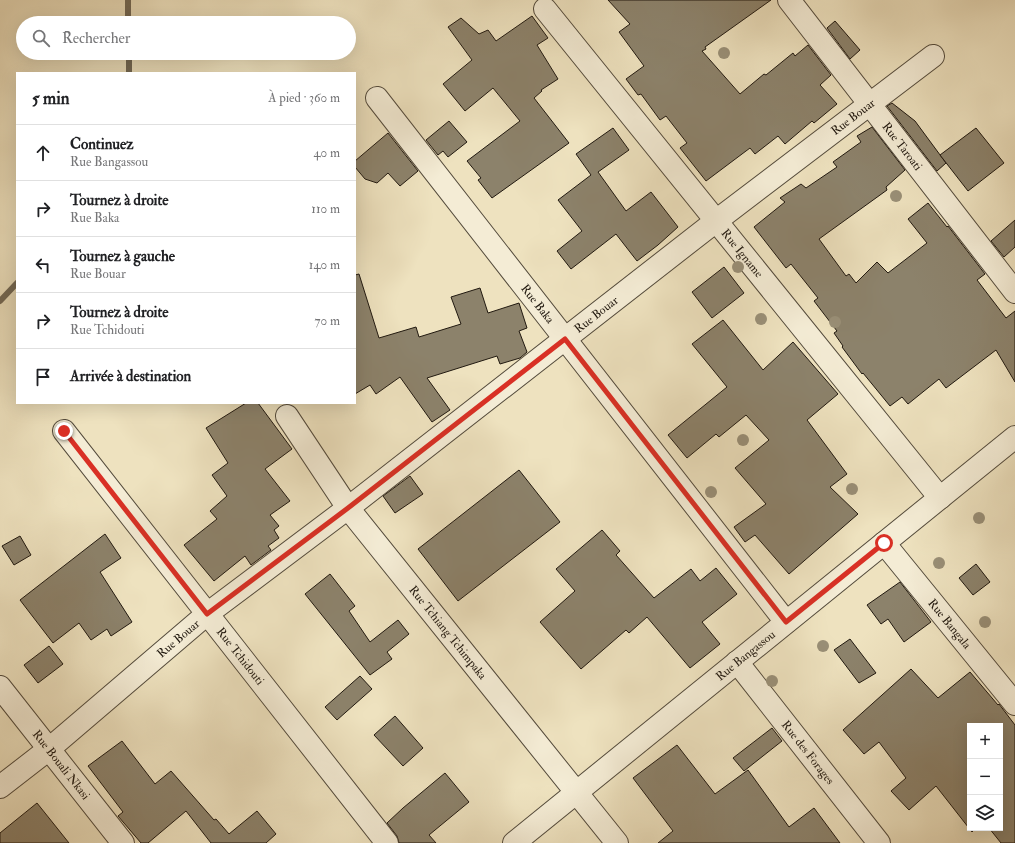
<!DOCTYPE html>
<html lang="fr">
<meta charset="utf-8">
<style>
body{margin:0;font-family:"IM FELL Double Pica",serif;background:#f2f2f2;color:#202124}
.controls{position:absolute;right:12px;bottom:12px;display:grid;overflow:hidden;border-radius:0px;box-shadow:0 4px 16px #0002}
.controls button{width:36px;height:36px;display:grid;place-items:center;padding:0;border:0;border-bottom:1px solid #e0e0e0;background:#fff;color:#202124;font:20px sans-serif}
.stop{position:absolute;width:12px;height:12px;margin:-9px;border:3px solid #d93025;border-radius:50%;background:#fff}
.stop.end{background:#d93025;border-color:#fff;box-shadow:0 1px 4px #0008}
.list{margin:0;padding:0;list-style:none}
h2{display:flex;justify-content:space-between;align-items:center;height:52px;margin:0;padding:0 16px;font-size:17px}
h2 small{font-size:13px;font-weight:400;color:#757577}
.list li{display:grid;grid-template-columns:26px 1fr auto;gap:12px;align-items:center;box-sizing:border-box;height:56px;padding:0 16px;border-top:1px solid #e0e0e0}
.list b{display:block;font-size:15px;white-space:nowrap}
.list p{margin:0;font-size:13px;white-space:nowrap;color:#757577}
.list em{font-size:13px;font-style:normal;color:#757577}
.icon{flex:none;width:22px;height:22px;fill:none;stroke:currentColor;stroke-width:2;stroke-linecap:round;stroke-linejoin:round}
.map{position:relative;flex:none;width:1015px;height:843px;overflow:hidden}
.search{position:absolute;background:#fff;box-shadow:0 4px 16px #0002;left:16px;top:16px;width:340px;height:44px;display:flex;align-items:center;gap:10px;box-sizing:border-box;padding:0 14px;border-radius:22px;color:#757577;font-size:15px}
.panel{position:absolute;background:#fff;box-shadow:0 4px 16px #0002;left:16px;top:72px;width:340px;height:332px;border-radius:0px}
.map>svg:first-child{display:block}
.lines{fill:none;stroke-linecap:round;stroke-linejoin:round}
.stream{stroke:#726956;stroke-width:6}
.building{fill:#8c826b;stroke:#211910}
.minor-casing{stroke:#544b3c;stroke-width:24}
.minor{stroke:#f4ecd5;stroke-width:22}
.tree{fill:#998f77}
.route{stroke:#d93025;stroke-width:5}
.labels{text-anchor:middle;dominant-baseline:central;stroke-width:4;stroke-linejoin:round;paint-order:stroke}
.street-label{font-size:12px;fill:#211910;stroke:#f4ecd5}
</style>
<div class="map">
<svg width="1015" height="843" viewBox="0 0 1015 843">
<rect width="100%" height="100%" fill="#eee2bf"/>
<filter id="stains"><feTurbulence type="fractalNoise" baseFrequency=".005" numOctaves="4"/><feColorMatrix values="0 0 0 0 .2 0 0 0 0 .09 0 0 0 0 .02 0 0 0 .5 -.17"/></filter>
<radialGradient id="worn" r=".72"><stop offset=".6" stop-color="#630" stop-opacity="0"/><stop offset="1" stop-color="#630" stop-opacity=".3"/></radialGradient>
<g class="lines">
<g class="stream">
<path d="M128,0V23"/>
<path d="M129,53V73"/>
<path d="M0,301L17,283"/>
</g>
</g>
<g class="building">
<path d="M608,0H771L705,47L706,49L702,51L740,94L764,74L766,75L793,53L795,56L808,45L831,75L820,85L837,104L814,123L812,121L785,144L778,136L755,154L750,148L706,181L680,148L687,143L666,116L660,120L641,94L638,95L626,79L644,66L619,32L630,24Z"/>
<path d="M532,16L548,38L537,45L558,79L541,90L542,91L534,98L569,143L492,198L478,180L481,178L467,161L520,121L493,88L465,111L443,84L472,60L448,27L461,18L479,34L488,30L496,41Z"/>
<path d="M835,21L860,50L850,59L827,28Z"/>
<path d="M892,103L915,121L946,163L937,171L887,106Z"/>
<path d="M449,121L467,142L448,157L443,151L438,155L426,140Z"/>
<path d="M872,127L905,170L886,187L887,190L819,239L846,276L849,274L856,283L877,262L888,273L927,243L908,219L928,203L947,227L948,226L985,274L977,280L1006,318L1015,311V382L996,350L946,388L939,379L908,404L902,397L890,406L863,373L862,374L842,347L843,346L834,333L837,331L814,301L818,298L791,264L786,268L754,227L785,202L780,198L801,184L806,188L837,167L833,162L861,142L857,136Z"/>
<path d="M613,128L629,150L598,172L626,211L651,192L678,227L658,245L637,261L616,234L571,269L557,251L582,231L558,200L591,175L576,154Z"/>
<path d="M976,128L1004,163L968,191L940,155Z"/>
<path d="M388,133L418,171L400,186L388,173L377,183L365,179L355,167V161Z"/>
<path d="M1015,220V247L1004,257L991,241Z"/>
<path d="M724,267L744,293L712,318L692,292Z"/>
<path d="M359,274L379,338L416,327L419,337L461,324L451,297L480,288L488,313L519,303L527,328L519,331L527,352L520,358L500,364L497,356L427,378L450,410L432,422L400,377L376,394L370,385L355,394V275Z"/>
<path d="M723,320L763,370L793,342L838,394L807,420L847,474L830,487L858,514L789,574L755,535L745,542L734,527L766,504L735,468L769,440L746,415L719,437L716,434L687,458L668,435L727,387L692,344Z"/>
<path d="M246,403H258L292,449L265,469L290,501L270,515L279,526L274,530L279,538L268,546L271,550L251,565L245,556L214,581L184,545L217,519L210,511L227,496L212,475L228,463L206,428Z"/>
<path d="M519,470L560,522L458,601L418,549Z"/>
<path d="M410,476L423,494L395,513L383,496Z"/>
<path d="M602,530L620,551L616,555L654,598L691,569L700,581L716,568L737,594L702,622L720,644L690,668L647,617L629,633L626,630L581,669L540,622L575,591L556,569Z"/>
<path d="M105,534L121,558L100,572L132,622L111,636L107,629L91,640L79,623L53,643L20,600Z"/>
<path d="M20,536L31,555L14,565L2,546Z"/>
<path d="M976,564L990,582L973,595L959,578Z"/>
<path d="M330,574L355,606L349,611L370,642L398,620L409,634L387,652L392,659L370,675L305,594Z"/>
<path d="M900,582L931,622L904,642L888,619L881,624L867,605Z"/>
<path d="M850,639L876,673L859,683L834,650Z"/>
<path d="M49,646L63,664L38,683L24,665Z"/>
<path d="M911,669L938,698L970,672L998,705L999,704L1015,725V843H1001L989,828H1000V726H970V828H976L972,832L936,786L909,810L891,791L906,778L879,742L864,754L843,730Z"/>
<path d="M360,676L372,689L337,720L325,707Z"/>
<path d="M395,716L423,748L403,766L374,735Z"/>
<path d="M772,728L782,741L744,771L733,758Z"/>
<path d="M122,741L155,784L171,771L214,820L216,819L229,834L257,811L276,834L266,843H211L186,811L148,843H141L118,816L123,812L88,766Z"/>
<path d="M677,745L715,794L748,770L789,827L814,808L840,843H658L673,831L633,778Z"/>
<path d="M445,773L469,802L429,835L436,843H399L397,836L387,823L403,808Z"/>
<path d="M37,803L69,843H0V833Z"/>
</g>
<g class="lines">
<g class="minor-casing">
<g id="minor">
<path id="s1" d="M789,0L1015,292"/>
<path id="s2" d="M545,9L940,498"/>
<path id="s3" d="M377,98L786,622"/>
<path id="s4" d="M287,416L348,508L617,843"/>
<path id="s5" d="M64,431L387,843"/>
<path id="s6" d="M884,543L1015,704"/>
<path id="s7" d="M737,662L879,843"/>
<path id="s8" d="M0,687L123,843"/>
<path id="s9" d="M0,787L49,749L207,614L348,508L716,221L933,56"/>
<path id="s10" d="M514,843L1015,437"/>
</g>
</g>
<use href="#minor" class="minor"/>
</g>
<g class="tree">
<circle cx="724" cy="53" r="6"/>
<circle cx="896" cy="196" r="6"/>
<circle cx="738" cy="267" r="6"/>
<circle cx="761" cy="319" r="6"/>
<circle cx="835" cy="322" r="6"/>
<circle cx="743" cy="440" r="6"/>
<circle cx="852" cy="489" r="6"/>
<circle cx="711" cy="492" r="6"/>
<circle cx="979" cy="518" r="6"/>
<circle cx="939" cy="563" r="6"/>
<circle cx="985" cy="622" r="6"/>
<circle cx="823" cy="646" r="6"/>
<circle cx="772" cy="681" r="6"/>
</g>
<g class="lines">
<path class="route" d="M64,431L207,614L348,508L565,339L786,622L884,543"/>
</g>
<g class="labels">
<g class="street-label">
<text stroke="none"><textPath href="#s9" startOffset="1085">Rue Bouar</textPath></text>
<text stroke="none"><textPath href="#s1" startOffset="185">Rue Taroati</textPath></text>
<text stroke="none"><textPath href="#s2" startOffset="314">Rue Igname</textPath></text>
<text stroke="none"><textPath href="#s3" startOffset="261">Rue Baka</textPath></text>
<text stroke="none"><textPath href="#s9" startOffset="761">Rue Bouar</textPath></text>
<text stroke="none"><textPath href="#s6" startOffset="104">Rue Bangala</textPath></text>
<text stroke="none"><textPath href="#s4" startOffset="270">Rue Tchiang Tchimpaka</textPath></text>
<text stroke="none"><textPath href="#s9" startOffset="232">Rue Bouar</textPath></text>
<text stroke="none"><textPath href="#s10" startOffset="298">Rue Bangassou</textPath></text>
<text stroke="none"><textPath href="#s5" startOffset="286">Rue Tchidouti</textPath></text>
<text stroke="none"><textPath href="#s7" startOffset="115">Rue des Forages</textPath></text>
<text stroke="none"><textPath href="#s8" startOffset="99">Rue Bouali Nkasi</textPath></text>
</g>
</g>
<rect width="100%" height="100%" filter="url(#stains)"/>
<rect width="100%" height="100%" fill="url(#worn)"/>
</svg>
<div class="controls">
<button>+</button>
<button>−</button>
<button><svg class="icon" aria-label="layers" viewBox="0 0 24 24"><path d="M12 4l9 5-9 5-9-5zM3 14l9 5 9-5"/></svg></button>
</div>
<div class="stop" style="left:884px;top:543px"></div>
<div class="stop end" style="left:64px;top:431px"></div>
<div class="search"><svg class="icon" aria-label="search" viewBox="0 0 24 24"><circle cx="10" cy="10" r="6"/><path d="M15 15l6 6"/></svg>Rechercher</div>
<section class="panel">
<h2>5 min<small>À pied · 360 m</small></h2>
<ul class="list">
<li><svg class="icon" aria-label="ahead" viewBox="0 0 24 24"><path d="M12 20V5M6 11l6-6 6 6"/></svg><div><b>Continuez</b><p>Rue Bangassou</p></div><em>40 m</em></li>
<li><svg class="icon" aria-label="right" viewBox="0 0 24 24"><path d="M7 20v-9h11M14 6l5 5-5 5"/></svg><div><b>Tournez à droite</b><p>Rue Baka</p></div><em>110 m</em></li>
<li><svg class="icon" aria-label="left" viewBox="0 0 24 24"><path d="M17 20v-9H6M10 6l-5 5 5 5"/></svg><div><b>Tournez à gauche</b><p>Rue Bouar</p></div><em>140 m</em></li>
<li><svg class="icon" aria-label="right" viewBox="0 0 24 24"><path d="M7 20v-9h11M14 6l5 5-5 5"/></svg><div><b>Tournez à droite</b><p>Rue Tchidouti</p></div><em>70 m</em></li>
<li><svg class="icon" aria-label="arrive" viewBox="0 0 24 24"><path d="M6 21V4h12l-3 4 3 4H6"/></svg><div><b>Arrivée à destination</b></div></li>
</ul>
</section>
</div>
